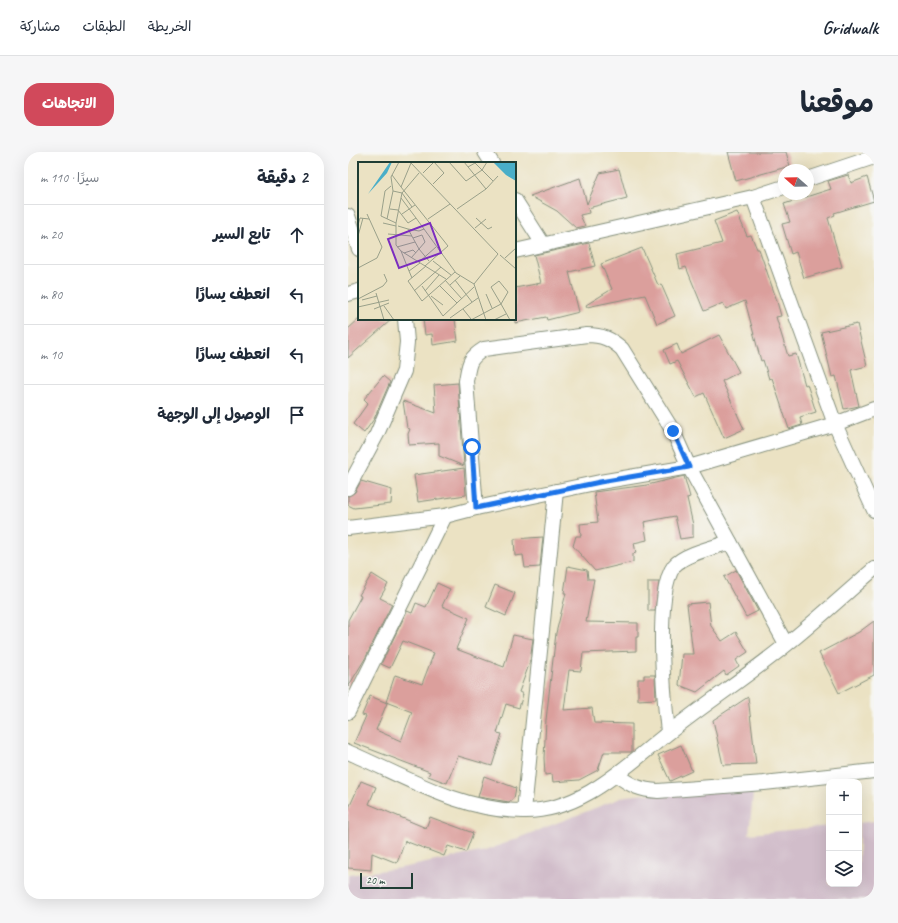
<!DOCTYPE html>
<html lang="ar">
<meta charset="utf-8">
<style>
body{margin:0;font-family:Caveat,"Playpen Sans Arabic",sans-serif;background:#f6f6f7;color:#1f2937;direction:rtl}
.controls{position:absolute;right:12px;bottom:12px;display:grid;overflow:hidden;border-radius:8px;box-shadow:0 4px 16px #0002}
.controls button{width:36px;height:36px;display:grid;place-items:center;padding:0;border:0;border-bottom:1px solid #e0e1e3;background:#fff;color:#1f2937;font:20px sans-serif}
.compass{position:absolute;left:430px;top:12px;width:36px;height:36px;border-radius:50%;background:#fff;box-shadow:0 4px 16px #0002;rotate:290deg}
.scale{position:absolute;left:12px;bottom:10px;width:53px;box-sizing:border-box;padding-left:4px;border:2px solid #1f3d34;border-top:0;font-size:11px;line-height:14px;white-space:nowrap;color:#1f3d34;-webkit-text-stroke:3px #f6f6f2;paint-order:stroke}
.stop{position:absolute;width:12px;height:12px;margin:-9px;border:3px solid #1a73e8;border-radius:50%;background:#fff}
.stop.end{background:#1a73e8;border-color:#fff;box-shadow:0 1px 4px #0008}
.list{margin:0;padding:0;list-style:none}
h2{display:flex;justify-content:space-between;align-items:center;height:52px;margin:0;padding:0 16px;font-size:17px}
h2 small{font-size:13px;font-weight:400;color:#747a83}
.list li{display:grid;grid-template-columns:26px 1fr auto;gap:12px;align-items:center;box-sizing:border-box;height:60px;padding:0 16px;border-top:1px solid #e0e1e3}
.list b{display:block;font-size:15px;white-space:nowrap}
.list em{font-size:13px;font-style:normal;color:#747a83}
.icon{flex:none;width:22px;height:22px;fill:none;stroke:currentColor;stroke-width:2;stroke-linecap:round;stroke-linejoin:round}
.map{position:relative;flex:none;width:526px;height:747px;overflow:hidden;direction:ltr;border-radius:16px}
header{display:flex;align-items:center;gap:24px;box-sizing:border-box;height:56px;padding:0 20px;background:#fff;border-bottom:1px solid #e0e1e3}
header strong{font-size:19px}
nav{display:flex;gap:22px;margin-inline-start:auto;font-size:14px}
.intro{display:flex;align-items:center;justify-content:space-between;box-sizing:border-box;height:96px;padding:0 24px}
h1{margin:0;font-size:28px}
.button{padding:10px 18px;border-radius:16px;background:#d1495b;color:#fff;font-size:14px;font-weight:700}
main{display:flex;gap:24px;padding:0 24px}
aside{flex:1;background:#fff;border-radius:16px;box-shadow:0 4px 16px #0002}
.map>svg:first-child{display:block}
.industrial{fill:#d1bdca}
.building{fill:#db9f9c}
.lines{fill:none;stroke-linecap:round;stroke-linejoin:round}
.minor-casing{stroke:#85907c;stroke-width:16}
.minor{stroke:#fff;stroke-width:14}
.route{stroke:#1a73e8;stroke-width:5}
.inset-road{fill:none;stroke:#99a08a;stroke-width:1}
.view{fill:#7b2cbf;fill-opacity:0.15;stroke:#7b2cbf;stroke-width:2}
.inset-edge{fill:none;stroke:#1f3d34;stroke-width:2}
</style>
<header>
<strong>Gridwalk</strong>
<nav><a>الخريطة</a><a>الطبقات</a><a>مشاركة</a></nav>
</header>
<div class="intro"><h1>موقعنا</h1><a class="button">الاتجاهات</a></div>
<main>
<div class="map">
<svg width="526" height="747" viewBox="0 0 526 747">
<rect width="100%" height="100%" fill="#f6f6f2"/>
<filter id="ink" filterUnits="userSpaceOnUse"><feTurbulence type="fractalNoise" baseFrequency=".025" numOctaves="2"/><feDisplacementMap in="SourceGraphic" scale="8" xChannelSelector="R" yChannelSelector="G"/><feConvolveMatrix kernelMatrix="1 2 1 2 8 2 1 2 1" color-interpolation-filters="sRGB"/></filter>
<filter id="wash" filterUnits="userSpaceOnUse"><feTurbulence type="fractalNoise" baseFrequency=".012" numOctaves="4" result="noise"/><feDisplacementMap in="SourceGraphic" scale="16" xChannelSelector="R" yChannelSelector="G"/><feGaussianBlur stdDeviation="0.9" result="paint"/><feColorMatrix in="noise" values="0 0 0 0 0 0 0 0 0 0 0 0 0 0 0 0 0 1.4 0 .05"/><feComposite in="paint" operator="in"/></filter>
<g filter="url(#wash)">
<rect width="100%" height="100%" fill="#ebe2c3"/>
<path class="industrial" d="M406,632L401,682L481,674V732H511V671L526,669V747H0V723L53,716L137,699L278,644Z"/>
<g id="blocks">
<g class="building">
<path d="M380,0H438L442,14L388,29Z"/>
<path d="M271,17L279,46L240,56L241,61L232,63L237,74L228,76L209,59L182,44L232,26L239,52L252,21Z"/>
<path d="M500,23L503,31L519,25L526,49L486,61L487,63L480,66L494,115L456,126L448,100L443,102L434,72L442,70L436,52L483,37L480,29Z"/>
<path d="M389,60L399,84L403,83L409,97H411L428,146L433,164L428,165L440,204L448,202L457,233L459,232L468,260L452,265L454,273L441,277L424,226L421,227L415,208L413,209L397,149L378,157L375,151L356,159L338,115L332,117L329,102L374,91L366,69Z"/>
<path d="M241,91L247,114L221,120L231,160L199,168L198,165L167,171V136L193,131L186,103Z"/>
<path d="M294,96L310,133L313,132L327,164L309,172L297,143L239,155L238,153L264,137L253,112Z"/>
<path d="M11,167H44L0,206V177Z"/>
<path d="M75,167H107L110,189L85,193L84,182L77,183Z"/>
<path d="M509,172L519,214L503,218L511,254L496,257L488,224L484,225L473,180Z"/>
<path d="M371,183L391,220L374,229L396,277L376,286L356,241L348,245L329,209L322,212L316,198L329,192L333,202Z"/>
<path d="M35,224L42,230L26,267L16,281L5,272L20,251L16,247Z"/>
<path d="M110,231L116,314L91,304V291L61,293L60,282L62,277L59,276L55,249L88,261L86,233Z"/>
<path d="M116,316L118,343L70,350L66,323Z"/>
<path d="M336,324L342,345L339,346L345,373V385L332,387L327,364L296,370L299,388L286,391L288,401L285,402V410L247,419L225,394L228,384H233L232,372L250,370L246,340L299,333Z"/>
<path d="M13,329L44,338L43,352L6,356L0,353V344L7,340Z"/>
<path d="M195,385L192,415L177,416L175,403L167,404L166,387Z"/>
<path d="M220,414L239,418L240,427H246L238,470L290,471V485H288V499L235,501L233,519L221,518L216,558L244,556L246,571L284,572V600H256L250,618L231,628L205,630L204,622L197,623L196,606L198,568L208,481L218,441H216Z"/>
<path d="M388,418L410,459L398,465L376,425Z"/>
<path d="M24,422L40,432L32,446L44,452L18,505L0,535V468L13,444L11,443Z"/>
<path d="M300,430H311L307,459H300Z"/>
<path d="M89,431L102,437L94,454L121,466L108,497L156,515L165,483L185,487L182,510L171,540L175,542L171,556L158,552L149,581L154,582L144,614L110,604L99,631L80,624L82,620L6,591L18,564L14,563L22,544L39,551L28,578L53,589L64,560L38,550L47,523L74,532L86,501L55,489L42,516L33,512L59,459L64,461L68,451L78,455Z"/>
<path d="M147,433L167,441L158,464L138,455Z"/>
<path d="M360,450L363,474L374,489L388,480L400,500L388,508L391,514L378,523L376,519L349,540L331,533L334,502H345L339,452Z"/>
<path d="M526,469V523L491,541L471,501L511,480Z"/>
<path d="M296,523H307L308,547L290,548V527H296Z"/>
<path d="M400,545L408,612L375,613L365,568Z"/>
<path d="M333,593L344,619L322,629L310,603Z"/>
<path d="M136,624L168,636L166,646L161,650L130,645Z"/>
<path d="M13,629L28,635L21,652L78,676L82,665L125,681L118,700L100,694L96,704L57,689L49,711L24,701L23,718L0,716V658Z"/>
</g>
</g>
</g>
<g filter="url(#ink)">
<use href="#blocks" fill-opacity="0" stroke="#85907c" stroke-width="1"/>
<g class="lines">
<g class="minor-casing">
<g id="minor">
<path d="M137,0L144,11"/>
<path d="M460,27L526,5"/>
<path d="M405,45L487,272L526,358"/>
<path d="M167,48L195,92"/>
<path d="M0,64L11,97"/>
<path d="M167,99L405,45L436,35"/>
<path d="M0,142L11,139"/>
<path d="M0,336L29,282L56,219L59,190L57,167"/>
<path d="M128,356L118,229C121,212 120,207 136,197L239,183C254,183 263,187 274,197L325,279L341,315L487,272L526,257"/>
<path d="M0,376L97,364L128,356L252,330L341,315L438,492"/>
<path d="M0,560L97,364"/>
<path d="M320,580C316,546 306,441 326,414C336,402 367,395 382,390"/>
<path d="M0,600C56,624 112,659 175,659C239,660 285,606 332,572C367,545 405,520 439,492C469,468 497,442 526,417"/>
<path d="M269,623C283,634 293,638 310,639L416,631L526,619"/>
<path d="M176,659L208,339"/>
</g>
</g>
<use href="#minor" class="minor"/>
</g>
</g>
<g class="lines" filter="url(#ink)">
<path class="route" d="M124,295L128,356L252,330L341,315L325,279"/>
</g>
<g transform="translate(10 10)">
<rect width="158" height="158" fill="#ebe2c3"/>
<path d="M32,0H34L29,11L10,32ZM135,0H158V19L148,13Z" fill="#49aec8"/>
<path class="inset-road" d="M52,0L140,92M91,0L108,19L124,8L129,0M106,0L128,27L140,14M53,1L43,25L90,84L67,104M110,5L117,1L135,19M61,11L44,31L38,61V83L43,89L88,117M65,11L76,0M34,13L43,25M75,22L86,11L76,0M33,24L27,29L23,54L38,61M35,29L33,15L41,0M32,47L40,48L50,61L58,56L43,36M99,47L128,27M44,52L57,43M58,56L98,111L116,122L128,158M118,56L130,67L134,65M29,57L35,29L44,31L54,45M70,57L92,42M25,61L38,64M0,63L2,56L11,57M40,64L50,67L61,87L53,96M117,66L128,57M50,67L61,69L66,67M30,72L54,74M0,74L5,56M55,76L64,73L67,80L61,87L71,99M39,85L57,80M43,89L51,109M46,91L55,88L58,91M142,93L158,107M147,96L158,86M75,99L93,113M61,100L78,85M68,104L50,119L64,139L97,110M0,106L19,96L24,85L9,52M54,116L51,109L62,101M87,118L104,137M97,118L114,140M116,122L140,92M92,123L102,114M64,124L85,154L116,125M82,124L99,141M56,129L83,105M67,129L81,113M18,131L26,158M128,132L134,146M73,134L85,143M0,137L25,124L29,119L26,112M4,138L19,134M26,144L36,158M0,145L31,138M16,147L31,141M105,147L113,157M92,156L120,136M113,158L143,142L150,130L141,119L133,125L143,142L152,158M136,158L148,152"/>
<path class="view" d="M72,61L83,91L41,106L30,77Z"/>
<rect width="158" height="158" class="inset-edge"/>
</g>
</svg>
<div class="controls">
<button>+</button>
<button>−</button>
<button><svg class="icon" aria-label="layers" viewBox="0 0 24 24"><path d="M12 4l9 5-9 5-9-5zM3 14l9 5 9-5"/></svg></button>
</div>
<svg class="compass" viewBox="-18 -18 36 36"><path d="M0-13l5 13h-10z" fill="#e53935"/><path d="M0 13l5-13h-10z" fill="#747a83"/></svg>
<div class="scale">20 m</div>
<div class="stop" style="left:124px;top:295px"></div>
<div class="stop end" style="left:325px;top:279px"></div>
</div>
<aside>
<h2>2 دقيقة<small>سيرًا · 110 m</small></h2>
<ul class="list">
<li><svg class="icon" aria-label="ahead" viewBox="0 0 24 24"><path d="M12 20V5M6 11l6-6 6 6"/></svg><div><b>تابع السير</b></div><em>20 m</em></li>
<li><svg class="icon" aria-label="left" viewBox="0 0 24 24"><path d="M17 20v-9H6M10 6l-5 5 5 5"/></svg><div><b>انعطف يسارًا</b></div><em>80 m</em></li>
<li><svg class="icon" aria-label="left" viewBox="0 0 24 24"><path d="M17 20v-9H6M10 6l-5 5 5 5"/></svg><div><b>انعطف يسارًا</b></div><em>10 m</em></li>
<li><svg class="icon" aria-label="arrive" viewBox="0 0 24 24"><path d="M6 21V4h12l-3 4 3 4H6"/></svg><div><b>الوصول إلى الوجهة</b></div></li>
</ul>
</aside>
</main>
